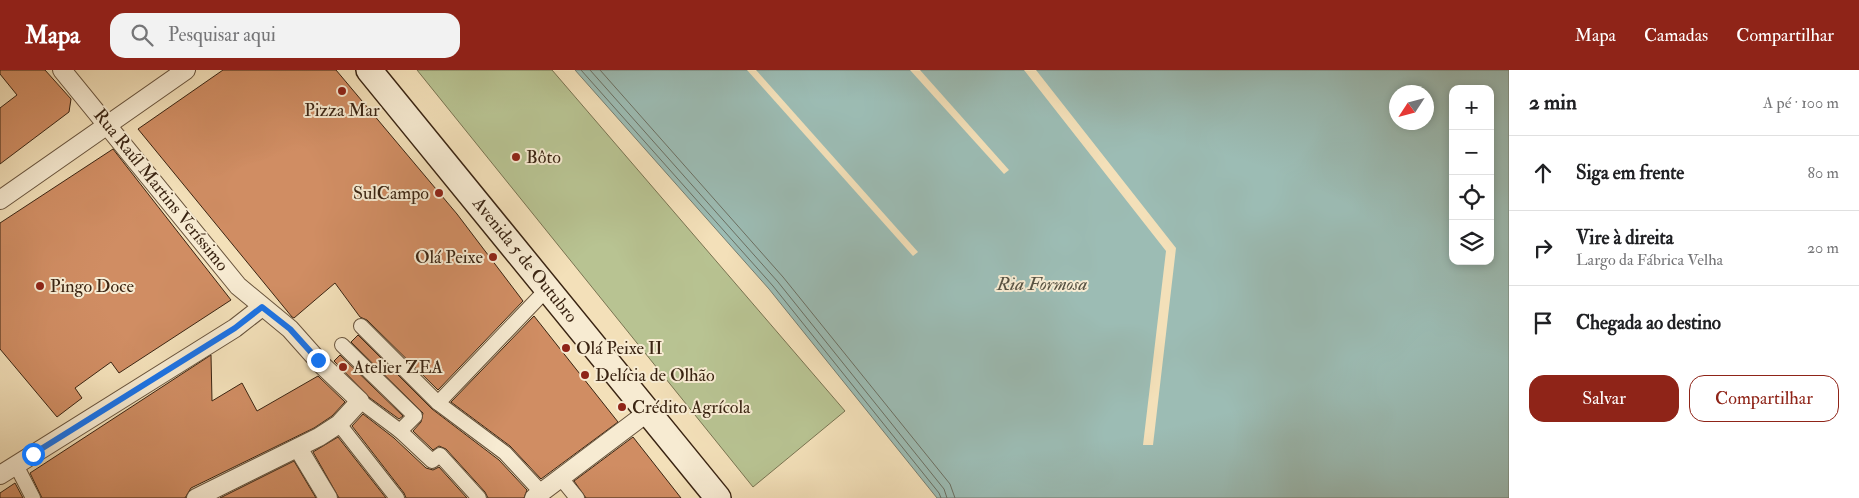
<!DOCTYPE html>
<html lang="pt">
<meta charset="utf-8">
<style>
body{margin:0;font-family:"IM FELL Double Pica",serif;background:#f2f2f2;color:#202124}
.controls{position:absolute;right:15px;top:15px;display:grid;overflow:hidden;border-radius:10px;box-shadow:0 2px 8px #0003}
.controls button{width:45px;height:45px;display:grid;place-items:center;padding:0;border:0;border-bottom:1px solid #e0e0e0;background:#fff;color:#202124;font:25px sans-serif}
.compass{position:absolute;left:1389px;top:15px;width:45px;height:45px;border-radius:50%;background:#fff;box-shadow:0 2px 8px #0003;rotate:234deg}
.stop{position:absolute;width:15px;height:15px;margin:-11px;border:4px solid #1a73e8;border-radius:50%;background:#fff}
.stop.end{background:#1a73e8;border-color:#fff;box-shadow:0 1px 5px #0008}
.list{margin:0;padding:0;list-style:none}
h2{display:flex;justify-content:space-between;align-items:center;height:65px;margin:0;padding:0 20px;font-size:21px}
h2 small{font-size:16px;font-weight:400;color:#757577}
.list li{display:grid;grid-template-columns:32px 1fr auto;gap:15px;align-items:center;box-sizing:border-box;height:75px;padding:0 20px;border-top:1px solid #e0e0e0}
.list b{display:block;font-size:19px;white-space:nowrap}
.list p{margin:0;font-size:16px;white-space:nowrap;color:#757577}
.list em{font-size:16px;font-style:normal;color:#757577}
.actions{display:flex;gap:10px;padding:15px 20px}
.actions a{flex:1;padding:11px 0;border:1px solid #8f2418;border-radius:15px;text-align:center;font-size:18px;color:#8f2418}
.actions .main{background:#8f2418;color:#fff}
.icon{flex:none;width:28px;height:28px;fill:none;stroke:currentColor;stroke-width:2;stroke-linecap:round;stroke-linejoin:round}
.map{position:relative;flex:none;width:1509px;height:428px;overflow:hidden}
header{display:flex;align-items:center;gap:30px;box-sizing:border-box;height:70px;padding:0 25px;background:#8f2418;color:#fff}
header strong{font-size:24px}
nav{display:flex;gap:28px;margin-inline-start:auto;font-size:18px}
.search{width:350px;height:45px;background:#f2f2f2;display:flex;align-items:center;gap:12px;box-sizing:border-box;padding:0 18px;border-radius:15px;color:#757577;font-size:19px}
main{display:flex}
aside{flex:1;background:#fff}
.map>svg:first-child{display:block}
.green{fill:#b8c392;stroke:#797452}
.water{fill:#9cbcb4;stroke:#757f73;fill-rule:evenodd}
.pier{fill:#f3e0b9}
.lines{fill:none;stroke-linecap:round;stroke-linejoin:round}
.shore{stroke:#6b7063;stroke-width:1}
.building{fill:#d08d63;stroke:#3a2412}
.pedestrian-casing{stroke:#68533c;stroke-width:16}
.minor-casing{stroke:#68533c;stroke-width:20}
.secondary-casing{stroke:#3a2412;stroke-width:28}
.pedestrian{stroke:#f7ebd2;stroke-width:14}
.minor{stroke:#f7ebd2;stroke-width:18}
.secondary{stroke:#f7ebd2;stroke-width:25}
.route{stroke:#1a73e8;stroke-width:6}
.poi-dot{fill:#8f2418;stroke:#f7ebd2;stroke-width:2}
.labels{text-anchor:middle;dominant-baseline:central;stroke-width:4;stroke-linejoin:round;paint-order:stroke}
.poi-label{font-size:18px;fill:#3a2412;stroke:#f7ebd2;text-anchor:start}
.street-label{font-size:18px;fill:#3a2412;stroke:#f7ebd2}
.water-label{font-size:19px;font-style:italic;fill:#575243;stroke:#f7ebd2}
</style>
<header>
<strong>Mapa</strong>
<div class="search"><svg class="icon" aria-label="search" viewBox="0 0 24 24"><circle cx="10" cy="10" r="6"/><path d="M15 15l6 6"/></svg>Pesquisar aqui</div>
<nav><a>Mapa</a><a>Camadas</a><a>Compartilhar</a></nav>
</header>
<main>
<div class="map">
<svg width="1509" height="428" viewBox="0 0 1509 428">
<rect width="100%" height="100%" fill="#f3e0b9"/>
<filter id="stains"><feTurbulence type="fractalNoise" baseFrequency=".004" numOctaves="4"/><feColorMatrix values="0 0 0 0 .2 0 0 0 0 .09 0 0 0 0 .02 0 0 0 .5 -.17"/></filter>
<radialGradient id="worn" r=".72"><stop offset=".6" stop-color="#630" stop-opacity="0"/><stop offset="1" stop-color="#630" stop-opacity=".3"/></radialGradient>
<path class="green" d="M417,0H552L845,341L753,417Z"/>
<path class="water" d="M575,0H1509V428H937L769,219ZM1453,19H1490V191H1453ZM1396,22H1426V52H1396Z"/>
<g class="pier">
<path d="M747,0H756L918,182L913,186Z"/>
<path d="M910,0H920L1009,100L1004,104Z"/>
<path d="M1024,0H1036L1176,178L1153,375H1143L1166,181Z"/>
</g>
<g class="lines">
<g class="shore">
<path d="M581,0L773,216L939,423L941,428"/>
<path d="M590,0L778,212L944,419L947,428"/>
<path d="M600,0L783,207L950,414L955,428"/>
</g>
</g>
<g class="building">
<path d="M0,0H45L71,29L69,42L0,94V38L17,25L0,4Z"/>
<path d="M223,0H336L457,144L523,231L438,320L367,250L360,247L335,213L294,248L292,247L138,59Z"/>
<path d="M113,79L231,230L119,303L111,292L75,318L82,328L57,347L0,279V153Z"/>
<path d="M534,246L618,352L541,409L510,376L451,332Z"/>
<path d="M358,265L432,339L499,390L527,420L524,428H488L485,422L446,379L439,376L433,380L413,361L421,352L423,343L351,272Z"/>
<path d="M211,285L212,331L242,313L257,341L318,306L345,332L332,346L314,358L191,418L185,428H42L30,403Z"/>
<path d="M340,285L403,346L399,349L370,328L334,291Z"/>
<path d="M363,344L394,368L426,398L433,400L439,397L467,428H406L404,423L352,356Z"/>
<path d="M338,367L386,428H339L313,382Z"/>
<path d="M633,367L681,428H586L574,411Z"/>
<path d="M294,391L316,428H220Z"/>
<path d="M15,413L23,428H0V423Z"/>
</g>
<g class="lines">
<g class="pedestrian-casing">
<g id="pedestrian">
<path d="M361,256L438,333L505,383L541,422"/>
<path d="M342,275L415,346L400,361"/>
<path d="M360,331L400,361L432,391L440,385L479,428"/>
<path d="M438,333L548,218"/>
<path d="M339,354L397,428"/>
<path d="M16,395L33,428"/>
<path d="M560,407L577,428"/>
</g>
</g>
<g class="minor-casing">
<g id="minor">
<path d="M62,0L238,216L290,259L322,295L360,331L339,354L319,367L196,428"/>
<path d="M0,130L186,0"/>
<path d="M298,378L328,428"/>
<path d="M0,405L235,258L262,237"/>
<path d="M534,428L648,342"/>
</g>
</g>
<g class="secondary-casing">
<path id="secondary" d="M369,0L718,428"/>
</g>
<use href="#pedestrian" class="pedestrian"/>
<use href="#minor" class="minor"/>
<use href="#secondary" class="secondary"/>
</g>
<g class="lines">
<path class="route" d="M33,384L235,258L262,237L290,259L318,290"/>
</g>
<g class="poi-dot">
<circle cx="342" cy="21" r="5"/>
<circle cx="516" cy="87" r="5"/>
<circle cx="439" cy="123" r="5"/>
<circle cx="493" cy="187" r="5"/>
<circle cx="40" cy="216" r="5"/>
<circle cx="566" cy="278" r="5"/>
<circle cx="343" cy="297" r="5"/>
<circle cx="585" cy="305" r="5"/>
<circle cx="622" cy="337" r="5"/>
</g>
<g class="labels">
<g class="poi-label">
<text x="342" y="40" text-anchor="middle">Pizza Mar</text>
<text x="526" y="87">Bôto</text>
<text x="429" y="123" text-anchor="end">SulCampo</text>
<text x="483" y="187" text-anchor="end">Olá Peixe</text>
<text x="50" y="216">Pingo Doce</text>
<text x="576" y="278">Olá Peixe II</text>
<text x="353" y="297">Atelier ZEA</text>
<text x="595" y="305">Delícia de Olhão</text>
<text x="632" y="337">Crédito Agrícola</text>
</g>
<g class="street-label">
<text transform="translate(161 120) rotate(51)">Rua Raúl Martins Veríssimo</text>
<text transform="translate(525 190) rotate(51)">Avenida 5 de Outubro</text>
</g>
<g class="water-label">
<text x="1042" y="214">Ria Formosa</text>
</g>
</g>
<rect width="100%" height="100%" filter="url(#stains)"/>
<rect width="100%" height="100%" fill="url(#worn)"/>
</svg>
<div class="controls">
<button>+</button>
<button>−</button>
<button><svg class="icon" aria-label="locate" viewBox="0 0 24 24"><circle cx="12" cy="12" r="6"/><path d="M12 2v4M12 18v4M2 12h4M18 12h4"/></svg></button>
<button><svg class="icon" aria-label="layers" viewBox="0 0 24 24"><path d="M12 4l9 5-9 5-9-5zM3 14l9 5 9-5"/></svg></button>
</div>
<svg class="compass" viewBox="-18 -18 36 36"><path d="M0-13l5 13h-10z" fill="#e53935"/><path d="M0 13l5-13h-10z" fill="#757577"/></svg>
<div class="stop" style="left:33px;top:384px"></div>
<div class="stop end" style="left:318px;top:290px"></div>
</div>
<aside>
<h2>2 min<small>A pé · 100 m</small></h2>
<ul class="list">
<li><svg class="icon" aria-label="ahead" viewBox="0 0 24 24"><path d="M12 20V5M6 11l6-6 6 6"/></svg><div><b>Siga em frente</b></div><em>80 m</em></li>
<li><svg class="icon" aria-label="right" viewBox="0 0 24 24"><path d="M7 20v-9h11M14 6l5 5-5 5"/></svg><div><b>Vire à direita</b><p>Largo da Fábrica Velha</p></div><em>20 m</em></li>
<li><svg class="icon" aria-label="arrive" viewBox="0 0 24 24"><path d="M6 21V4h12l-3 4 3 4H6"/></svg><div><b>Chegada ao destino</b></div></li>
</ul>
<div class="actions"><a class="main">Salvar</a><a>Compartilhar</a></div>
</aside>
</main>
